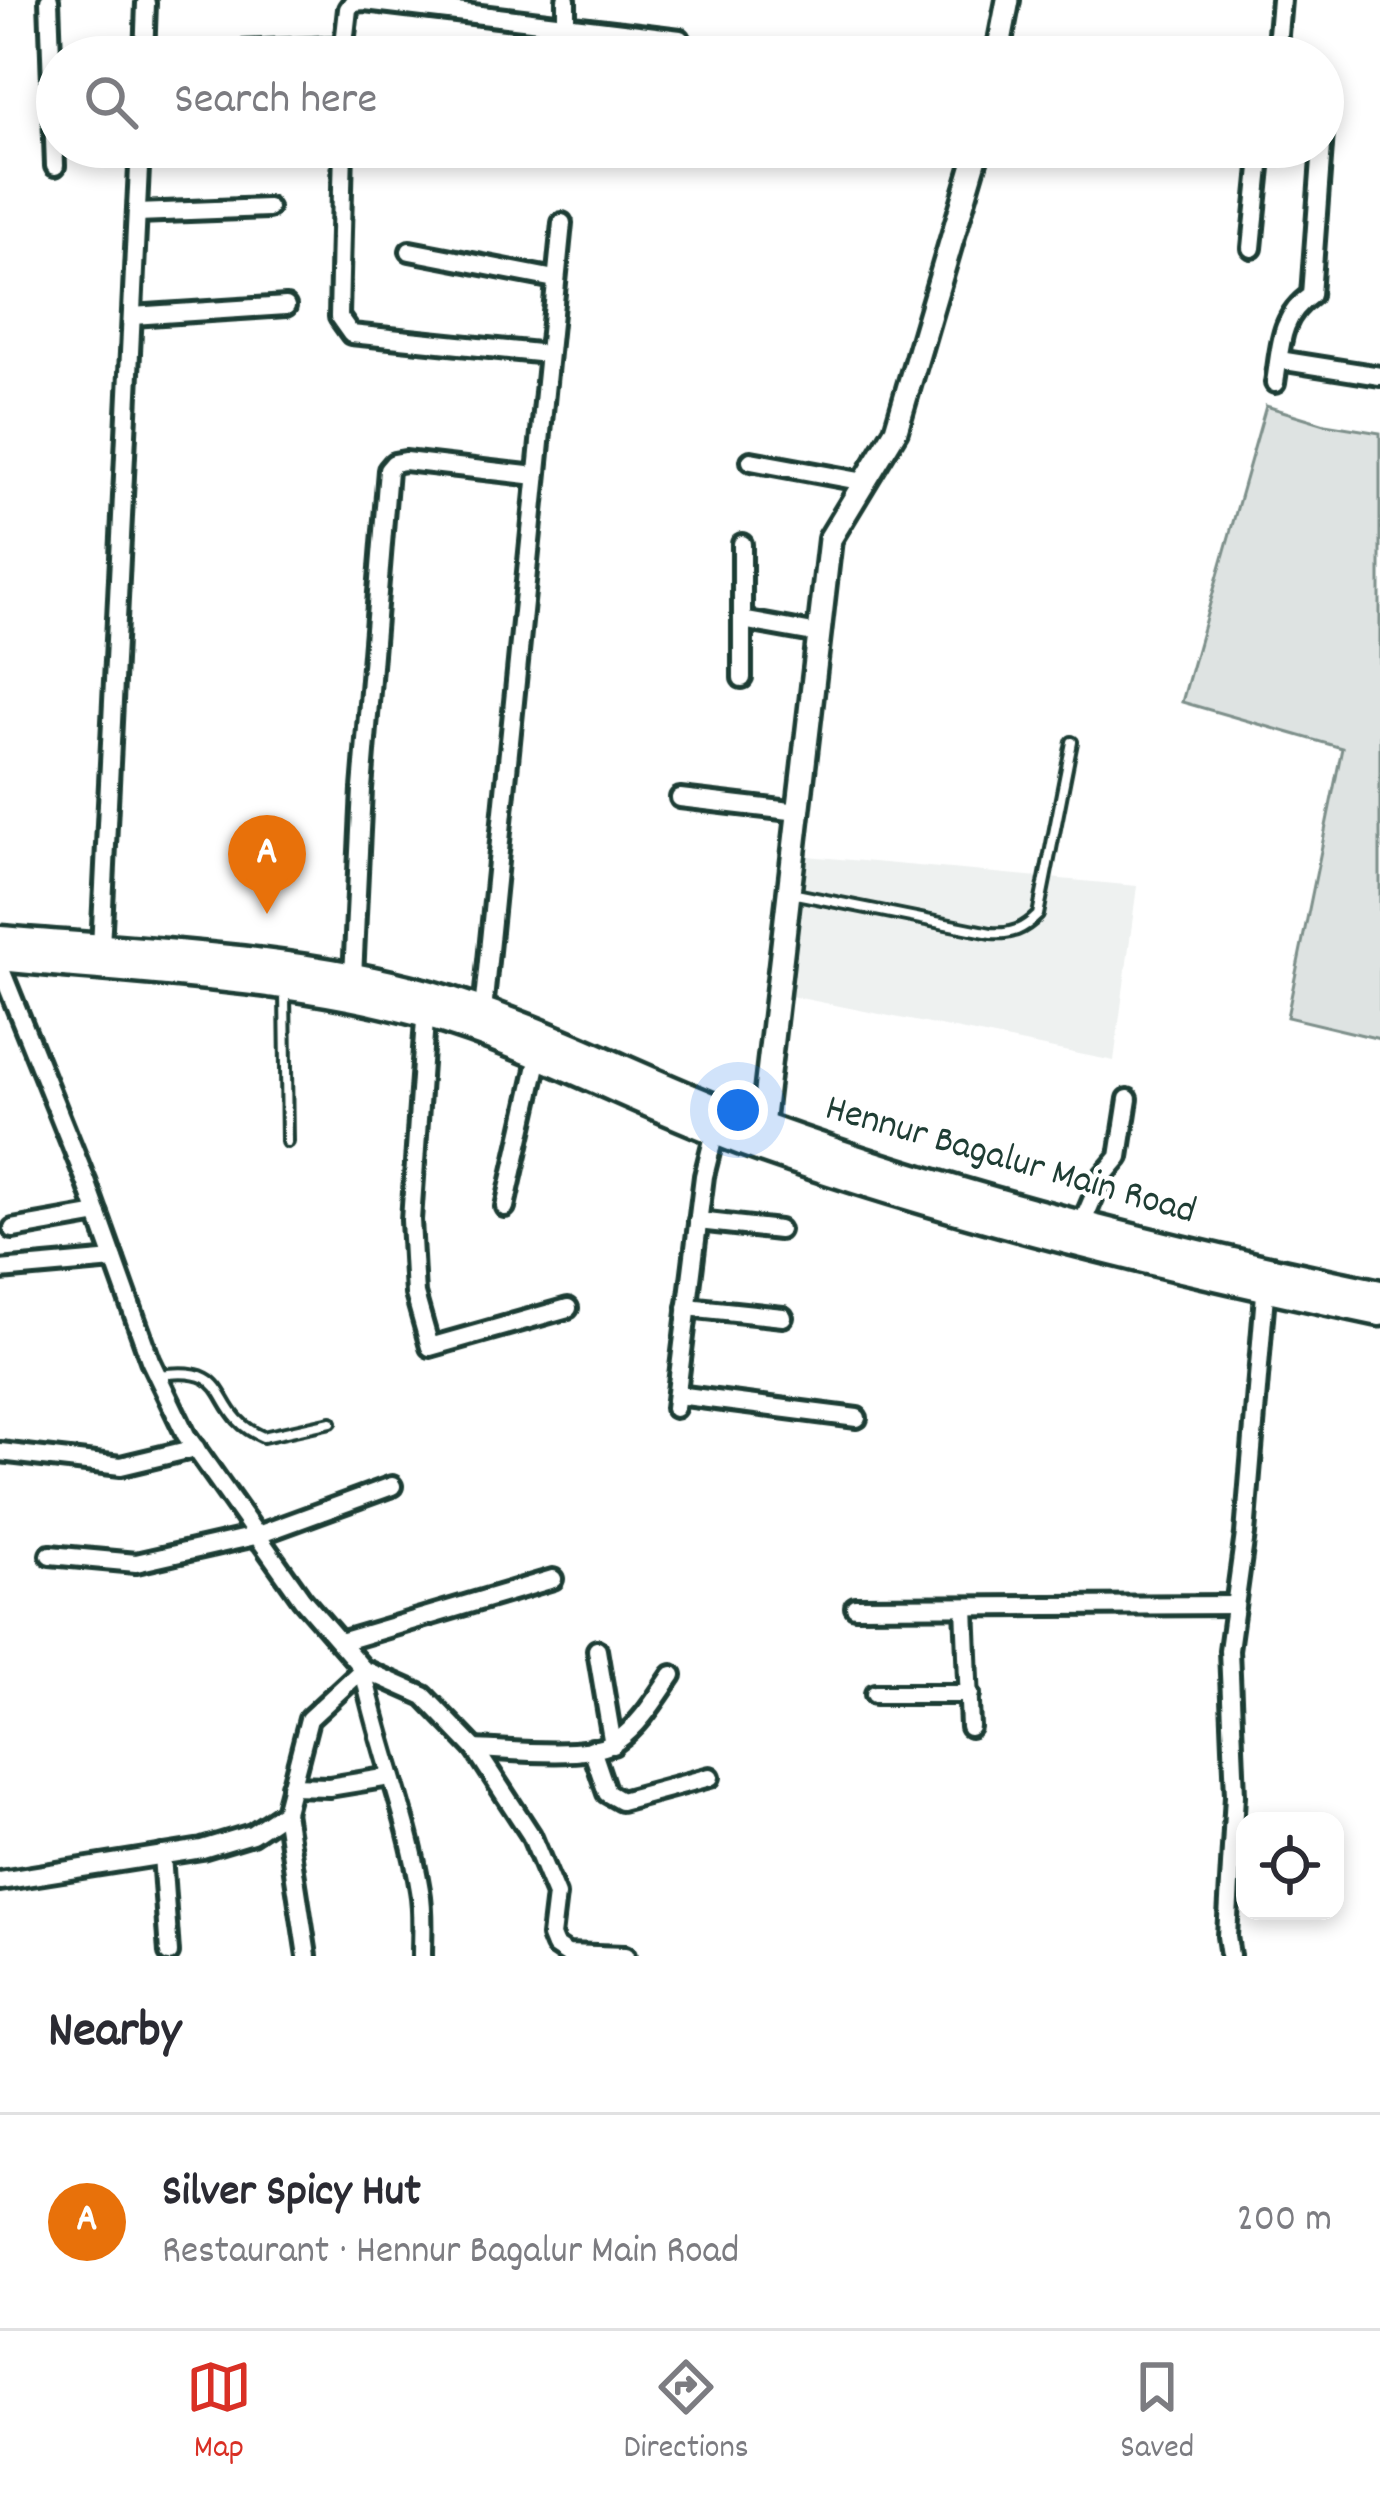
<!DOCTYPE html>
<meta charset="utf-8">
<style>
body{margin:0;font-family:Dekko,sans-serif;background:#f7f7f7;color:#2b2b33}
.controls{position:absolute;right:36px;bottom:36px;display:grid;overflow:hidden;border-radius:24px;box-shadow:0 6px 18px #0003}
.controls button{width:108px;height:108px;display:grid;place-items:center;padding:0;border:0;border-bottom:3px solid #e1e1e2;background:#fff;color:#2b2b33;font:60px sans-serif}
.you{position:absolute;left:738px;top:1110px;width:42px;height:42px;margin:-30px;border:9px solid #fff;border-radius:50%;background:#1a73e8;box-shadow:0 0 0 18px #1a73e833}
.badge{display:grid;place-items:center;width:78px;height:78px;border-radius:50%;background:#d93025;color:#fff;font-size:39px;font-weight:700}
.pin{position:absolute;translate:-50% -99px;filter:drop-shadow(0 3px 6px #0008)}
.pin::after{content:'';position:absolute;top:63px;width:42px;height:36px;background:inherit;clip-path:polygon(0 0,100% 0,50% 100%)}
.list{margin:0;padding:0;list-style:none}
h2{display:flex;justify-content:space-between;align-items:center;height:156px;margin:0;padding:0 48px;font-size:51px}
h2 small{font-size:39px;font-weight:400;color:#7c7c81}
.list li{display:grid;grid-template-columns:78px 1fr auto;gap:36px;align-items:center;box-sizing:border-box;height:216px;padding:0 48px;border-top:3px solid #e1e1e2}
.list b{display:block;font-size:45px;white-space:nowrap}
.list p{margin:0;font-size:39px;white-space:nowrap;color:#7c7c81}
.list em{font-size:39px;font-style:normal;color:#7c7c81}
.icon{flex:none;width:66px;height:66px;fill:none;stroke:currentColor;stroke-width:2;stroke-linecap:round;stroke-linejoin:round}
.map{position:relative;flex:none;width:1380px;height:1956px;overflow:hidden}
.search{position:absolute;background:#fff;box-shadow:0 6px 18px #0003;left:36px;right:36px;top:36px;height:132px;display:flex;align-items:center;gap:30px;box-sizing:border-box;padding:0 42px;border-radius:66px;color:#7c7c81;font-size:45px}
.sheet{height:372px;background:#fff}
nav{display:flex;justify-content:space-around;align-items:center;box-sizing:border-box;height:168px;border-top:3px solid #e1e1e2;background:#fff;font-size:33px;color:#7c7c81}
nav a{display:grid;justify-items:center;gap:6px}
nav .on{color:#d93025}
.map>svg:first-child{display:block}
.built{fill:#eef1f0}
.green{fill:#dee3e2;stroke:#7e908b;stroke-width:3}
.lines{fill:none;stroke-linecap:round;stroke-linejoin:round}
.lane-casing{stroke:#1f3d34;stroke-width:16}
.street-casing{stroke:#1f3d34;stroke-width:26}
.secondary-casing{stroke:#1f3d34;stroke-width:30}
.primary-casing{stroke:#1f3d34;stroke-width:33}
.lane{stroke:#fff;stroke-width:8}
.street{stroke:#fff;stroke-width:16}
.secondary{stroke:#fff;stroke-width:21}
.primary{stroke:#fff;stroke-width:24}
.labels{text-anchor:middle;dominant-baseline:central;stroke-width:9;stroke-linejoin:round;paint-order:stroke}
.street-label{font-size:39px;fill:#1f3d34;stroke:#fff}
</style>
<div class="map">
<svg width="1380" height="1956" viewBox="0 0 1380 1956">
<rect width="100%" height="100%" fill="#fff"/>
<filter id="ink" filterUnits="userSpaceOnUse"><feTurbulence type="fractalNoise" baseFrequency=".00833" numOctaves="2"/><feDisplacementMap in="SourceGraphic" scale="24" xChannelSelector="R" yChannelSelector="G"/><feConvolveMatrix kernelMatrix="1 2 1 2 8 2 1 2 1" color-interpolation-filters="sRGB"/></filter>
<g filter="url(#ink)">
<path class="built" d="M807,856L1137,886L1114,1061L790,996Z"/>
<path class="green" d="M1266,406L1325,424L1380,433V1039L1287,1017L1342,748L1182,702Z"/>
<g class="lines">
<g class="lane-casing">
<g id="lane">
<path d="M791,893L991,933C1011,935 1024,929 1038,915L1072,742"/>
<path d="M285,993L287,1142"/>
<path d="M159,1375C239,1363 206,1413 263,1437L331,1422"/>
</g>
</g>
<g class="street-casing">
<g id="street">
<path d="M49,0L55,166"/>
<path d="M566,0V57"/>
<path d="M343,53L348,9L353,2L365,1L680,39"/>
<path d="M144,55L335,47L344,57"/>
<path d="M144,57L146,3"/>
<path d="M1276,57L1281,0"/>
<path d="M343,147L339,317L351,334L548,354"/>
<path d="M137,213L268,208"/>
<path d="M1252,248L1262,147"/>
<path d="M410,251L555,279"/>
<path d="M132,316L286,306"/>
<path d="M1279,360L1380,376"/>
<path d="M1275,383C1281,347 1279,317 1311,295L1323,132"/>
<path d="M751,461L865,482"/>
<path d="M742,620L819,634"/>
<path d="M742,678V544"/>
<path d="M680,798L799,812"/>
<path d="M101,948L140,147"/>
<path d="M0,967L86,1181L150,1360L186,1435L302,1599L363,1669L424,1696L475,1749L531,1835L556,1895L551,1936L555,1946L567,1954L625,1956"/>
<path d="M353,977L362,789L388,470L394,463L405,461L536,476"/>
<path d="M426,1006L411,1220L415,1294L430,1347L568,1308"/>
<path d="M483,1011L562,223"/>
<path d="M505,1207L539,1056"/>
<path d="M698,1221L779,1230"/>
<path d="M1081,1226L1102,1177L1119,1157L1128,1099"/>
<path d="M13,1229L98,1214"/>
<path d="M0,1270L114,1260"/>
<path d="M687,1307L783,1317"/>
<path d="M677,1395L857,1418"/>
<path d="M675,1408L704,1176L715,1132"/>
<path d="M0,1452L121,1466L196,1448"/>
<path d="M50,1555L136,1563L255,1536L392,1486"/>
<path d="M855,1607L1235,1605"/>
<path d="M965,1607L970,1727"/>
<path d="M340,1642L553,1579"/>
<path d="M597,1650L613,1745"/>
<path d="M363,1669C378,1744 408,1815 420,1890C424,1911 422,1934 422,1956"/>
<path d="M875,1694H970"/>
<path d="M475,1749C509,1750 591,1760 617,1741C641,1724 656,1698 672,1675"/>
<path d="M592,1749L607,1793L621,1801L710,1777"/>
<path d="M291,1786L329,1787L390,1777"/>
<path d="M285,1812L307,1956"/>
<path d="M162,1855L169,1953"/>
<path d="M0,1881L202,1849L252,1834L285,1812L309,1719L363,1669"/>
<path d="M1230,1956L1227,1936L1235,1795L1229,1650L1245,1534L1266,1282"/>
</g>
</g>
<g class="secondary-casing">
<g id="secondary">
<path d="M997,57L1008,0"/>
<path d="M757,1141L762,1126L830,539L896,430L979,147"/>
</g>
</g>
<g class="primary-casing">
<g id="primary">
<path d="M0,939C141,951 295,956 431,994C547,1027 654,1087 768,1128C968,1200 1172,1250 1380,1293"/>
<path d="M0,958C138,972 288,977 422,1014C539,1047 645,1108 758,1148C961,1219 1170,1269 1380,1313"/>
</g>
</g>
<use href="#lane" class="lane"/>
<use href="#street" class="street"/>
<use href="#secondary" class="secondary"/>
<use href="#primary" class="primary"/>
</g>
</g>
<g class="labels">
<g class="street-label">
<text transform="translate(1010 1162) rotate(16)">Hennur Bagalur Main Road</text>
</g>
</g>
</svg>
<div class="controls">
<button><svg class="icon" aria-label="locate" viewBox="0 0 24 24"><circle cx="12" cy="12" r="6"/><path d="M12 2v4M12 18v4M2 12h4M18 12h4"/></svg></button>
</div>
<div class="you"></div>
<div class="pin badge" style="left:267px;top:914px;background:#e8710a">A</div>
<div class="search"><svg class="icon" aria-label="search" viewBox="0 0 24 24"><circle cx="10" cy="10" r="6"/><path d="M15 15l6 6"/></svg>Search here</div>
</div>
<section class="sheet">
<h2>Nearby<small></small></h2>
<ul class="list">
<li><span class="badge" style="background:#e8710a">A</span><div><b>Silver Spicy Hut</b><p>Restaurant · Hennur Bagalur Main Road</p></div><em>200 m</em></li>
</ul>
</section>
<nav>
<a class="on"><svg class="icon" aria-label="map" viewBox="0 0 24 24"><path d="M3 6l6-2 6 2 6-2v14l-6 2-6-2-6 2zM9 4v14M15 6v14"/></svg>Map</a>
<a><svg class="icon" aria-label="directions" viewBox="0 0 24 24"><path d="M12 3l9 9-9 9-9-9zM9 14v-3h6M13 9l2 2-2 2"/></svg>Directions</a>
<a><svg class="icon" aria-label="saved" viewBox="0 0 24 24"><path d="M7 4h10v16l-5-4-5 4z"/></svg>Saved</a>
</nav>
